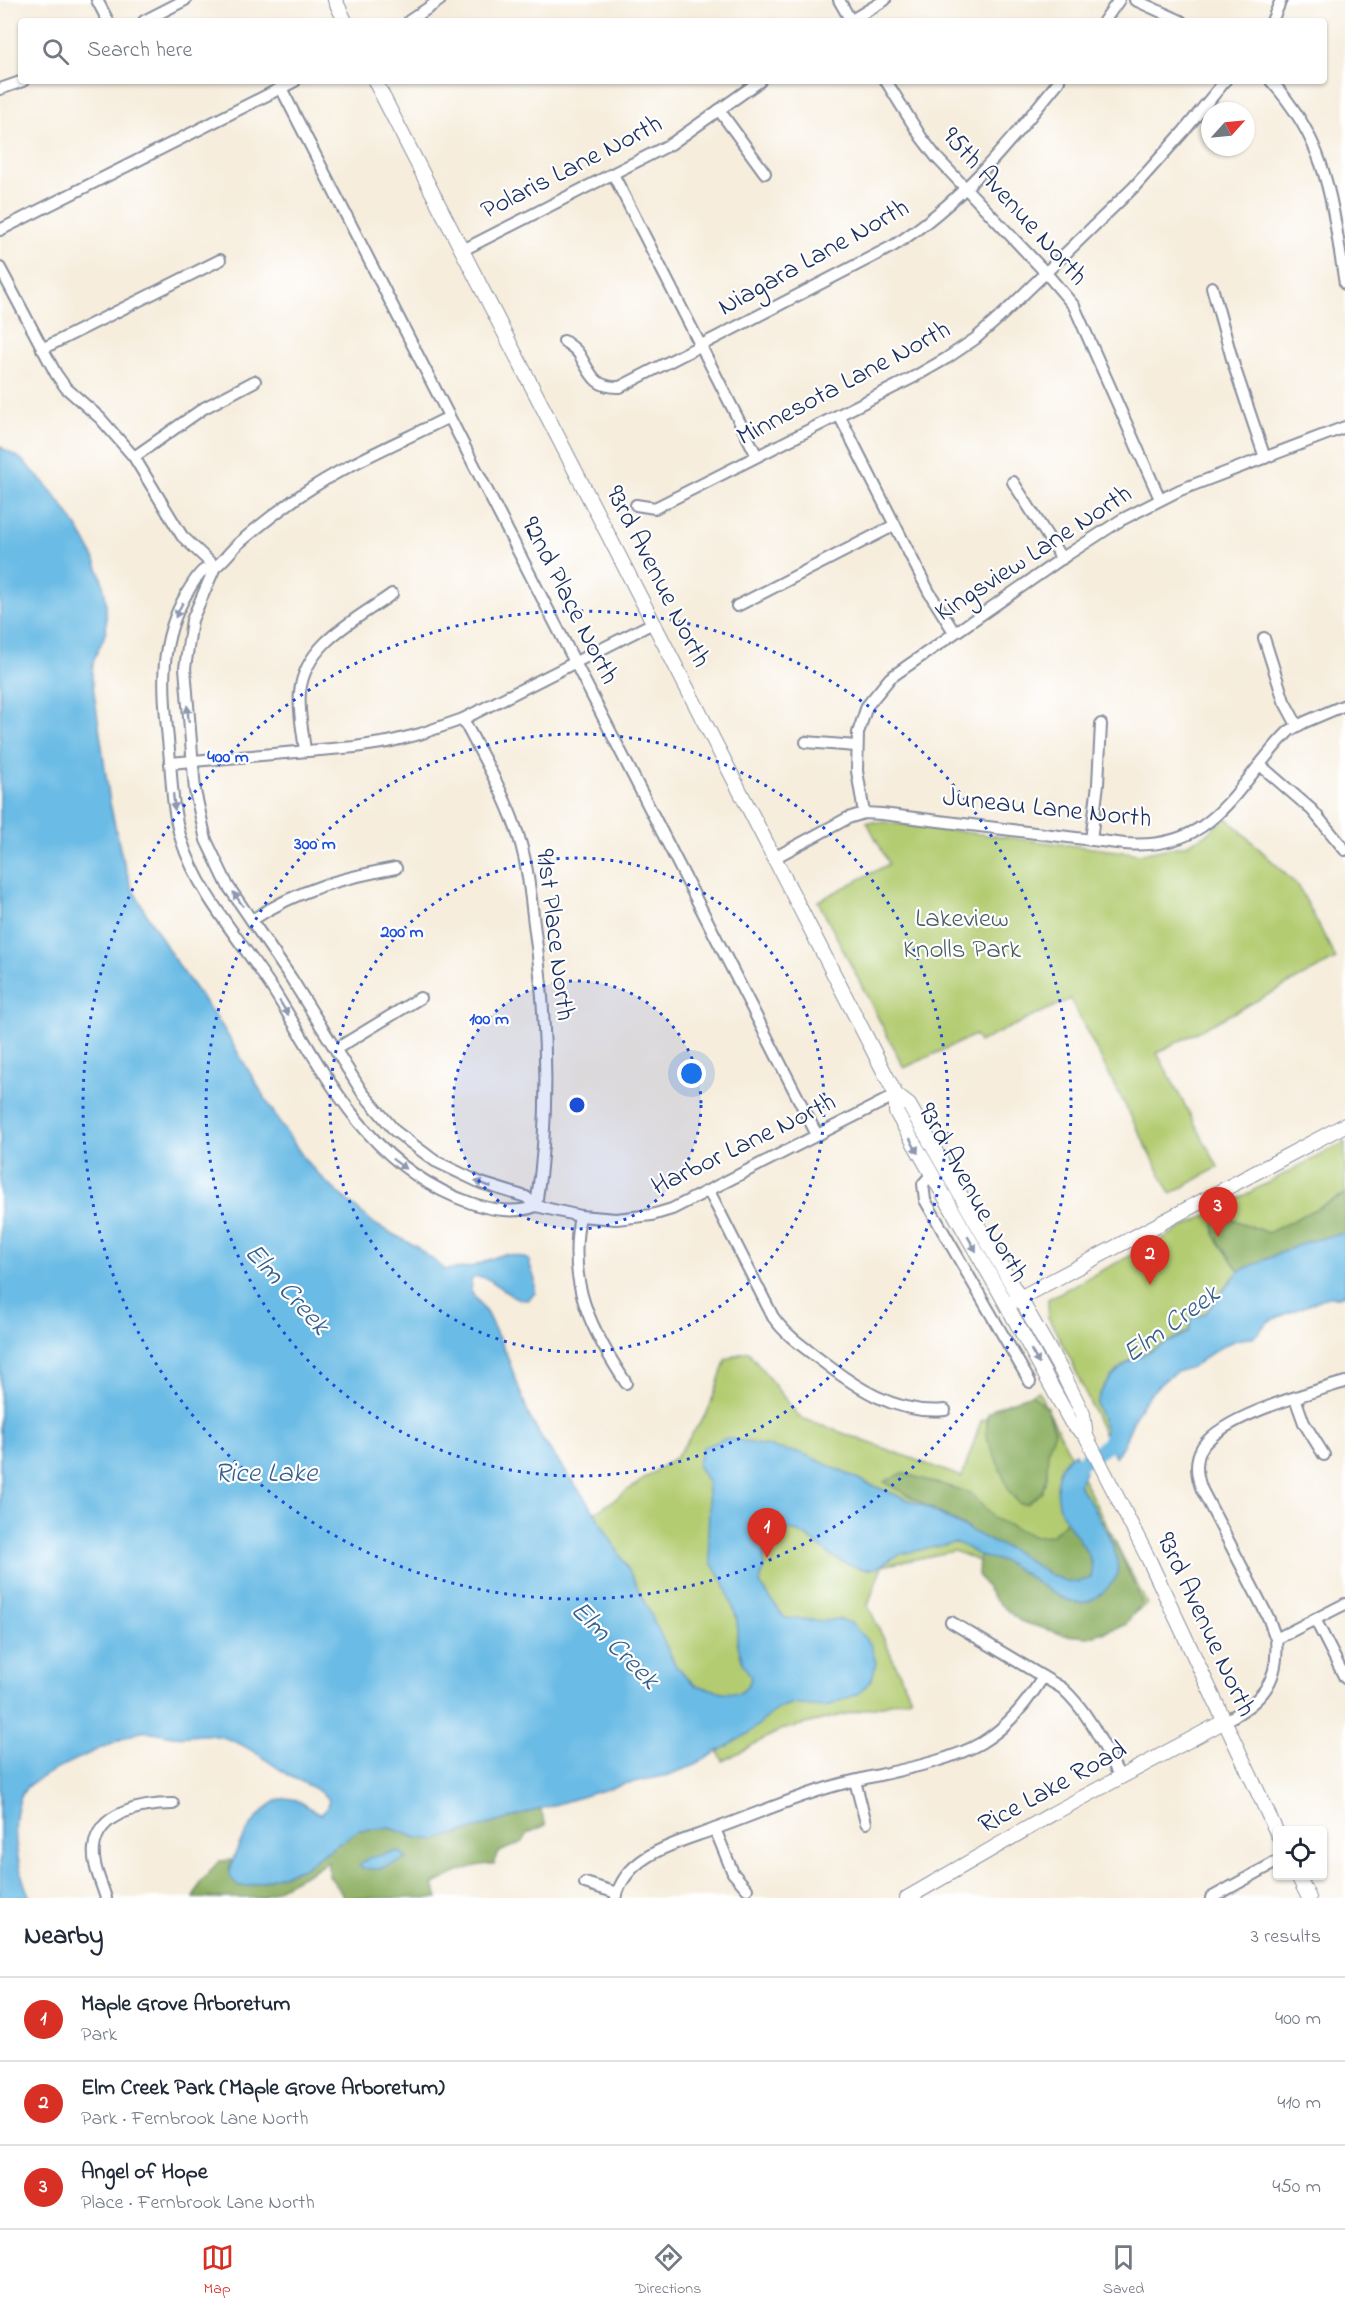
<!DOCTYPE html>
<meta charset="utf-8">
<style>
body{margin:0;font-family:"Indie Flower",sans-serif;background:#f6f6f7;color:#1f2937}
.controls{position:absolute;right:18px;bottom:18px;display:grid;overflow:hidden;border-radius:6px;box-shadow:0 2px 4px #0004}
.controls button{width:54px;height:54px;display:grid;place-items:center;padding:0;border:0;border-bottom:2px solid #e0e1e3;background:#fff;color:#1f2937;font:30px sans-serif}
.compass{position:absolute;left:1201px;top:102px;width:54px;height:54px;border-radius:50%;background:#fff;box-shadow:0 2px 4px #0004;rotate:63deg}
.you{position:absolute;left:692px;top:1074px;width:21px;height:21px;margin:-15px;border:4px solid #fff;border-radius:50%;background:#1a73e8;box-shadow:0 0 0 9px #1a73e833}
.badge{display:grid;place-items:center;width:39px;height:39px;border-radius:50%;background:#d93025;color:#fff;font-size:20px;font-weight:700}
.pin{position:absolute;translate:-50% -50px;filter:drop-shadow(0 2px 3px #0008)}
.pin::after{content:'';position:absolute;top:32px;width:21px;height:18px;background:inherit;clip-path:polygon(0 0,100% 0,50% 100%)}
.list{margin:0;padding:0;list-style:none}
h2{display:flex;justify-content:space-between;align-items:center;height:78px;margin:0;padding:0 24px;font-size:26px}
h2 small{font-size:20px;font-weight:400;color:#747a83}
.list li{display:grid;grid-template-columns:39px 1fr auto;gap:18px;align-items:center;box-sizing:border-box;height:84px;padding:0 24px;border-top:2px solid #e0e1e3}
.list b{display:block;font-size:22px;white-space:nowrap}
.list p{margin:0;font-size:20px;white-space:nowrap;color:#747a83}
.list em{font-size:20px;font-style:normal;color:#747a83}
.icon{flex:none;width:33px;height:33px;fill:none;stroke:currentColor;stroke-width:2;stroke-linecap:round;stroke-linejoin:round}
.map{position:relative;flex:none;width:1345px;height:1898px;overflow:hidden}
.search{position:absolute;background:#fff;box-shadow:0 2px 4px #0004;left:18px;right:18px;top:18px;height:66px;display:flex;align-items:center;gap:15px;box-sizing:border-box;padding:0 21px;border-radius:6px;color:#747a83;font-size:22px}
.sheet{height:330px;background:#fff}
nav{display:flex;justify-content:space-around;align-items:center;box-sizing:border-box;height:84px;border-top:2px solid #e0e1e3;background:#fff;font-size:16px;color:#747a83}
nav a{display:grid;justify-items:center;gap:3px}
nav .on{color:#d93025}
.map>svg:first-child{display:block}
.green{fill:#b3cc71;stroke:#677e68;stroke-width:1.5}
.forest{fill:#8eb063;stroke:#547060;stroke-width:1.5}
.water{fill:#6abbe5;stroke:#4275a2;stroke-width:1.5}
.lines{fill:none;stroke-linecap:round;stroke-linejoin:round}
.river{stroke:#6abbe5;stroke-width:15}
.street-casing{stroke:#888e9d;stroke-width:14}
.secondary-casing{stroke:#888e9d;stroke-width:16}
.street{stroke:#fff;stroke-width:10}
.secondary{stroke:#fff;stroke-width:14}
.oneway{fill:#8d97ae}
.ring{fill:none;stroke:#1d4ed8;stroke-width:3;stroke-dasharray:3 6}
.labels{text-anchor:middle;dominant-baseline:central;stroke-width:4.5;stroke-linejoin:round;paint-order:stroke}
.street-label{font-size:27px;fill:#1b2f5e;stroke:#fff}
.park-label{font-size:27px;fill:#495e64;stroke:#fff}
.water-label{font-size:28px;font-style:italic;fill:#37608d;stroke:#fff}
.centre{fill:#1d4ed8;stroke:#fff;stroke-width:3}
.ring-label{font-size:18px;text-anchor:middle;font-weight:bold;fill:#1d4ed8;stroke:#fff;stroke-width:4.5;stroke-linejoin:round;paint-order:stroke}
</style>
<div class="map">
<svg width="1345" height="1898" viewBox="0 0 1345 1898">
<rect width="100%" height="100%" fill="#fff"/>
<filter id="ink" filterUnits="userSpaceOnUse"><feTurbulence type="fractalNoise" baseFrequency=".0167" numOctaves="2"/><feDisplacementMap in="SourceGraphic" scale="12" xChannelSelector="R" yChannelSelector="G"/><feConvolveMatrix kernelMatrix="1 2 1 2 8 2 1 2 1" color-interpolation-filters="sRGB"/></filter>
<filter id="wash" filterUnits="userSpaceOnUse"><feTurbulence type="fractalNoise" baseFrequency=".008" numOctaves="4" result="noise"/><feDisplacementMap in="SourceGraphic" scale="24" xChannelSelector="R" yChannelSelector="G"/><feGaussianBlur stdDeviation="1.35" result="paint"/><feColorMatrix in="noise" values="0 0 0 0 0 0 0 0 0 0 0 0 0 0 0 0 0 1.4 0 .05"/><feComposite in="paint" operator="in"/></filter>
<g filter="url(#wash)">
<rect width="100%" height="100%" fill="#f6eddc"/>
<g class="green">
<path d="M1226,817L1299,887L1336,959L1157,1053L1218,1167L1171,1194L1070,999L979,1042L975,1035L904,1068L818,901L889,864L867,822H883L1141,854L1186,845L1207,834Z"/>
<path d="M1345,1142V1233L1306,1242L1231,1279L1205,1314L1189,1325V1331C1171,1342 1122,1359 1114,1375C1109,1386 1108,1418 1106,1431L1103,1433L1070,1358L1048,1317V1299Z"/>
<path d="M748,1351L799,1417L962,1477L981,1421L1038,1391L1147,1604L1104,1634L1030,1587L991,1566L954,1551L882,1566L868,1605L911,1698L781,1730L723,1761L643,1611L595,1513L677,1456L708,1411L726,1359Z"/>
</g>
<g class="forest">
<path d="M1345,1194V1233L1306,1242L1239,1271L1215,1236L1214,1220L1227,1217L1268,1233Z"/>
<path d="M1031,1394L1047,1407L1055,1432L1048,1449L1047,1475L1042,1492L1027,1504H1020L1010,1493L987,1437V1415L995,1408Z"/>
<path d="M902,1473L971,1493L995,1519L1033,1536L1053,1535L1068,1518L1111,1532L1142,1603L1125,1625L1089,1637L1064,1635L1020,1621L995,1600L978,1575L979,1556L969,1529L884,1482Z"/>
<path d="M540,1808L546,1825L528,1833L523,1842L499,1852L494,1864C471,1864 454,1874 434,1884L438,1898H345L328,1874V1862L261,1898H194L201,1882L219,1861L233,1860L229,1868L249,1886L303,1868L359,1830L391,1828L417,1838L459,1834Z"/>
</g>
<g class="water">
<path d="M0,446C6,453 16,454 23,461C59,495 108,560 106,611C106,619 107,627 105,634C98,654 92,654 92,678L110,803L120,849L131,886L146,913L176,962L222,1026L281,1125L306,1161L327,1183L376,1225L415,1246L446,1270C455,1268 465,1269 474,1266C499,1257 500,1249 528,1259L535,1280V1293L528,1300C502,1299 493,1271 472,1278L470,1290L487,1314L506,1353L530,1418L543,1440L595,1513L629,1570L676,1666L695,1685L723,1692L740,1693L748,1686L751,1678L743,1664L737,1642V1619L723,1581L711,1563L708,1536L709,1507L707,1482L697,1465L703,1447L724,1439H732L804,1454L869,1484L926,1507L988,1540L1014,1551L1049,1574L1066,1581L1079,1582L1091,1578C1098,1555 1070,1532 1061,1511C1058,1503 1057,1492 1057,1483C1058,1469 1063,1460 1075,1453L1085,1472L1078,1484C1091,1503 1131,1561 1113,1582C1105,1591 1092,1604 1079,1603C1057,1601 1026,1573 1007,1563C999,1559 989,1559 980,1556C972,1553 966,1545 956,1543C953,1543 903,1553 899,1555C889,1559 878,1571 866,1569C857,1568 839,1561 832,1556C810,1540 794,1517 765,1540L764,1564L760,1584C769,1595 776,1608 785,1618L826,1621L838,1619L851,1623L871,1645L876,1663L872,1679L860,1693L826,1707L790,1704L777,1709L748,1734L693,1766L668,1775L624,1784L437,1840L417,1838L391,1828L359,1830L303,1868L249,1886H239L230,1878C228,1855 259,1805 282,1799C297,1795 308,1809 321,1814L327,1807L329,1800C320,1789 303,1783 290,1776C266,1761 240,1737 209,1735C197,1734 185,1738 173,1736C162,1734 152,1730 141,1732C127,1735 33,1778 26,1788C7,1815 17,1870 30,1898H0Z"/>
<path d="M1345,1233V1294L1339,1297H1327L1269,1321L1253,1338C1230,1337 1213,1352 1195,1365C1189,1369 1180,1370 1173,1374C1163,1380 1150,1393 1143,1403C1130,1420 1129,1441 1115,1457L1103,1433L1106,1430L1096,1404C1110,1359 1153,1353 1189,1331L1192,1317L1205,1314L1239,1271L1306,1242Z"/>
<path d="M393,1852H400L407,1859L378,1869H362L359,1865L369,1858Z"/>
</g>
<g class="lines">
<path class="river" d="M1071,1481L1079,1464L1109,1444L1115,1425"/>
</g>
</g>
<g filter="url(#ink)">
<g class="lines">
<g class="street-casing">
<g id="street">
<path d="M97,0L108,21"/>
<path d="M839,0L851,21"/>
<path d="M1135,0L1181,21"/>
<path d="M144,21L185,0"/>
<path d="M409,21L440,0"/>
<path d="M850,21L885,0"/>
<path d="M1104,21L1119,0"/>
<path d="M1272,21L1281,0"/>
<path d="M886,81L921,137L937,158L1046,273L1074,306L1160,499"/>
<path d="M1271,81C1329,144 1332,205 1345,284"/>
<path d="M281,88L817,1135"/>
<path d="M0,89L23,81"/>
<path d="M719,110L765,173"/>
<path d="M613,174L757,456"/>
<path d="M0,230L295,81"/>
<path d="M463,250L671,144L760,81"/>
<path d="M0,268L56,374L66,388L100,418L134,457L182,536L215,567"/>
<path d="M1212,287L1234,366L1265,458"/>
<path d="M564,341C569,345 575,348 579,354C591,373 593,388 620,387L893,246C960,204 1010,142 1059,81"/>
<path d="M42,349L220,260"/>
<path d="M839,415L929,592L954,632"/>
<path d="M449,417C400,442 346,464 301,495C279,510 259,526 239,543C231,550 224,561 215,567C212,569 207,568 204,570C198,574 191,586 187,593C154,649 165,700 170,761C172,787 173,813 181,839C199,896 242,941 274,991C328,1077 367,1167 471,1203C491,1210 517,1214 536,1206"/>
<path d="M134,457L204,408L255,381"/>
<path d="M1013,482L1062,559"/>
<path d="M636,505L655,508L914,377L947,358L975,339L1000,317L1134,187L1184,131L1225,81"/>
<path d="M215,567L192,620L185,668L195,791L206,840L228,886L291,978L362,1092L395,1131L435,1161L481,1183L526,1197L536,1206L580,1216L616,1219L652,1215L672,1209L896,1095"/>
<path d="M737,606L895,525"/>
<path d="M1264,638L1284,701L1297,725"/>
<path d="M463,719C481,754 502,789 515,826C527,857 530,891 534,924C547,1018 551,1112 536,1206"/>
<path d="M806,742L856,746"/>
<path d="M305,751C303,732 298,711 300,692C305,643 356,620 392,594"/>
<path d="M170,763L355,747L388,742L420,734L463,719L653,623"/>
<path d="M1260,765L1312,810L1345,850"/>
<path d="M864,813L857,771L858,733L867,706L890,678L1067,555L1121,520L1180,490L1345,427"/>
<path d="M1091,840L1098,784L1101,724"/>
<path d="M774,858L848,818L864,813L882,814L1125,844C1217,851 1234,786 1289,731L1305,722L1345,705"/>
<path d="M252,920C299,889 342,878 396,868"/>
<path d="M336,1049L420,998"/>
<path d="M931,1175L923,1184L925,1200L1030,1382"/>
<path d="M709,1191L773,1317C785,1334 802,1346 818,1358C855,1387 896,1415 945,1410"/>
<path d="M580,1216C567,1284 590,1327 626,1383"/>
<path d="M1295,1398L1304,1423L1324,1455"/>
<path d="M1315,1619L1345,1678"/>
<path d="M951,1622L1062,1688C1089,1712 1103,1745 1120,1777"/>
<path d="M1276,1639L1268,1617L1202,1490C1196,1475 1194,1460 1203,1446C1225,1415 1309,1393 1345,1382"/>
<path d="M1223,1722C1260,1703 1280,1683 1276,1639L1345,1604"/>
<path d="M855,1781L866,1823"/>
<path d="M715,1829L733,1873L747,1889"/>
<path d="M585,1883L617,1893"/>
<path d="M106,1898C101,1882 92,1864 94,1848C98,1811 144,1804 173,1804"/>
<path d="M616,1898C625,1855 677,1843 712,1830C754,1815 794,1797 837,1785C881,1773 943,1765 981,1743C1008,1727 1027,1703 1043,1677"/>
<path d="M1211,1898L1278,1861"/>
</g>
</g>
<g class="secondary-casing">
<g id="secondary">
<path d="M335,0L345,21"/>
<path d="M375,81L896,1095L909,1105L1062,1372L1083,1414L1086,1436L1149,1560L1278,1835"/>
<path d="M896,1095V1112L999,1291L1071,1422L1086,1436"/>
<path d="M1014,1301L1345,1125"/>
<path d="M1298,1876L1309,1898"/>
<path d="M907,1898L1052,1814L1223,1722"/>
</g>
</g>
<use href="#street" class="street"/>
<use href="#secondary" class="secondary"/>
</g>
<defs><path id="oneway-solid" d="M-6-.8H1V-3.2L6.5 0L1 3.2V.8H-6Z" transform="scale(1.5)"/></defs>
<g class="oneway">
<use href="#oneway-solid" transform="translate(179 610) rotate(116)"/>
<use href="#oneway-solid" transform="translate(188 714) rotate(-95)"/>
<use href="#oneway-solid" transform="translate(174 802) rotate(84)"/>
<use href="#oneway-solid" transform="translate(238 899) rotate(-125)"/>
<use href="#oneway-solid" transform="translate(284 1008) rotate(58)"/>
<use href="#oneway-solid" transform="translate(914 1146) rotate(62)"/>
<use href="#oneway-solid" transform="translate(399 1164) rotate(37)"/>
<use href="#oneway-solid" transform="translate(483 1184) rotate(-161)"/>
<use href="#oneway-solid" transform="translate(972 1244) rotate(60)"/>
<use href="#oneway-solid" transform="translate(1035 1357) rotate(61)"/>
</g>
</g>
<circle cx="577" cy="1105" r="124" fill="#1d4ed8" fill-opacity=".12"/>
<g class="ring">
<circle cx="577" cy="1105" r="124"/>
<circle cx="577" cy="1105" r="247"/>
<circle cx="577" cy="1105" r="371"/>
<circle cx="577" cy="1105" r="494"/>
</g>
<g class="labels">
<g class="street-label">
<text transform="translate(572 168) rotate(-27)">Polaris Lane North</text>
<text transform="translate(1014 207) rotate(48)">95th Avenue North</text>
<text transform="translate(814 258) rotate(-29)">Niagara Lane North</text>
<text transform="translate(844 384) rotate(-28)">Minnesota Lane North</text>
<text transform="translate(1034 554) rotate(-33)">Kingsview Lane North</text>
<text transform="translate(657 577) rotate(63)">93rd Avenue North</text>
<text transform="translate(569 601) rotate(63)">92nd Place North</text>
<text transform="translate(1047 809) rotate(6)">Juneau Lane North</text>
<text transform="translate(554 935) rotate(83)">91st Place North</text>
<text transform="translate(744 1145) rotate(-26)">Harbor Lane North</text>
<text transform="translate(972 1193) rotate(61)">93rd Avenue North</text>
<text transform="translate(1205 1625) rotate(65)">93rd Avenue North</text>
<text transform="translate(1053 1788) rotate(-29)">Rice Lake Road</text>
</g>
<g class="park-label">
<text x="962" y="919">Lakeview<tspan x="962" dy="31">Knolls Park</tspan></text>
</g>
<g class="water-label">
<text transform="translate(286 1290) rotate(48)">Elm Creek</text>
<text transform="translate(1172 1325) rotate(-36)">Elm Creek</text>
<text x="266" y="1474">Rice Lake</text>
<text transform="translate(614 1646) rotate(45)">Elm Creek</text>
</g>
</g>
<circle cx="577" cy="1105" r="9" class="centre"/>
<g class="ring-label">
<text x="228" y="762">400 m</text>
<text x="315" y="849">300 m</text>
<text x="402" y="937">200 m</text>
<text x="489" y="1024">100 m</text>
</g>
</svg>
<div class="controls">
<button><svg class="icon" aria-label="locate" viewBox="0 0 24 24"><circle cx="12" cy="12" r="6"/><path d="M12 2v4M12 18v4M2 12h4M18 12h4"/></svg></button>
</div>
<svg class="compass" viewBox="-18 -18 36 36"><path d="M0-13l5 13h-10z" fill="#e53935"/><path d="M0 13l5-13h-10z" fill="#747a83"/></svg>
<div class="you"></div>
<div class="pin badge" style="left:767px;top:1558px">1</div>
<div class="pin badge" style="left:1150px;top:1285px">2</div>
<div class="pin badge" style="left:1218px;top:1237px">3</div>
<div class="search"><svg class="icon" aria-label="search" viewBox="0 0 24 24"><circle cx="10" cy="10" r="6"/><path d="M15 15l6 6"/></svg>Search here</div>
</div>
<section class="sheet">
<h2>Nearby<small>3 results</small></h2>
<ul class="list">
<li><span class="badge">1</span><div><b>Maple Grove Arboretum</b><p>Park</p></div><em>400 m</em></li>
<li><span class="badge">2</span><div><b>Elm Creek Park (Maple Grove Arboretum)</b><p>Park · Fernbrook Lane North</p></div><em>410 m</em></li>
<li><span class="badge">3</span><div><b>Angel of Hope</b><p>Place · Fernbrook Lane North</p></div><em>450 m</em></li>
</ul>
</section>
<nav>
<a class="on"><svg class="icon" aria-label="map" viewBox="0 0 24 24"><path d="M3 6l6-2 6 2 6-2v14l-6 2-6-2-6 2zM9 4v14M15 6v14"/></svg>Map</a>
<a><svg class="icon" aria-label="directions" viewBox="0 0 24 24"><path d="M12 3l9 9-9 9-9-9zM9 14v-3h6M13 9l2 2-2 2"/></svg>Directions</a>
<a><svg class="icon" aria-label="saved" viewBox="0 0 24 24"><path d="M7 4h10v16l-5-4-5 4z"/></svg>Saved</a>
</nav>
